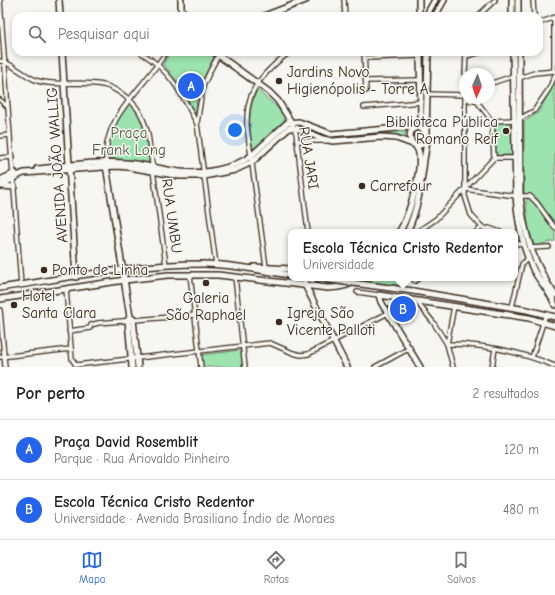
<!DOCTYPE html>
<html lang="pt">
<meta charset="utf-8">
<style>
body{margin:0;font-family:"Comic Neue",sans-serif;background:#f6f6f6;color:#202124}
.compass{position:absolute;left:459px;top:68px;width:36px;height:36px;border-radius:50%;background:#fff;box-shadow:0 2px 6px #0003;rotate:183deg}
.you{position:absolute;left:235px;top:130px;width:14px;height:14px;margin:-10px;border:3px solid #fff;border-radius:50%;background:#1a73e8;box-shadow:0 0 0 6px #1a73e833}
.badge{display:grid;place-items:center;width:26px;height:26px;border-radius:50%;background:#2563eb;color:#fff;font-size:13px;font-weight:700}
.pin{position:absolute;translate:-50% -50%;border:2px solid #fff;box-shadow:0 1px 4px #0006}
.popup{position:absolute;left:288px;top:229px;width:230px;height:52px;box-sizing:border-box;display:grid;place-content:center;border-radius:8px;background:#fff;filter:drop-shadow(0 1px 3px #0005);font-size:13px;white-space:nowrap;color:#757577}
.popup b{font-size:15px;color:#202124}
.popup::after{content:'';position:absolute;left:50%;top:100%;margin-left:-8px;border:8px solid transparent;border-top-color:#fff}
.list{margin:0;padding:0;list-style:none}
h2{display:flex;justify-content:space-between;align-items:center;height:52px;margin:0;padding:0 16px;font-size:17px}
h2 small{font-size:13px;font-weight:400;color:#757577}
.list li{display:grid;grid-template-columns:26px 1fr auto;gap:12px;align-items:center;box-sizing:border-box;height:60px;padding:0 16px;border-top:1px solid #e0e0e0}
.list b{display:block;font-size:15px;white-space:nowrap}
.list p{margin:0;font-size:13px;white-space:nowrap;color:#757577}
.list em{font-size:13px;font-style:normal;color:#757577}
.icon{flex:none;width:22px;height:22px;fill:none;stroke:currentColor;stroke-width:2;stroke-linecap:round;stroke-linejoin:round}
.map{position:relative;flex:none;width:555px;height:367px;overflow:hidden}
.search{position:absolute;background:#fff;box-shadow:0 2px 6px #0003;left:12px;right:12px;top:12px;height:44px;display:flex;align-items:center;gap:10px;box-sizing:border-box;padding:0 14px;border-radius:12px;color:#757577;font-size:15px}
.sheet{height:172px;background:#fff}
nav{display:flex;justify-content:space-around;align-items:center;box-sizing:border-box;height:56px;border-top:1px solid #e0e0e0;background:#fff;font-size:11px;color:#757577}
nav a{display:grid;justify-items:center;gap:2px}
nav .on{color:#2563eb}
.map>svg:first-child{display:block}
.green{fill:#9ce3b0;stroke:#6c8667}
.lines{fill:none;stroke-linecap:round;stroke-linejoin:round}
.street-casing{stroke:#3b2a1e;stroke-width:6}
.secondary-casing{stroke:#3b2a1e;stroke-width:8}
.street{stroke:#f6f6f2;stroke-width:3.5}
.secondary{stroke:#f6f6f2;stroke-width:5}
.secondary-bridge-casing{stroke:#3b2a1e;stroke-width:8;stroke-linecap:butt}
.secondary-bridge{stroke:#f6f6f2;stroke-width:5}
.poi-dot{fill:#3b2a1e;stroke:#f6f6f2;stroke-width:1.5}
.labels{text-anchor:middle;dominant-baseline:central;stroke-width:3;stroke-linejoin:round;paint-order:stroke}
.poi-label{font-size:15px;fill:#3b2a1e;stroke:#f6f6f2;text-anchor:start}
.park-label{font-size:15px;fill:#535842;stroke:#f6f6f2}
.street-label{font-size:15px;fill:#3b2a1e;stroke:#f6f6f2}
</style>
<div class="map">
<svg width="555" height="367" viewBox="0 0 555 367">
<rect width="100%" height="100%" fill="#f6f6f2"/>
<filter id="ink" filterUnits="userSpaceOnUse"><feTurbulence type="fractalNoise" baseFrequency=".025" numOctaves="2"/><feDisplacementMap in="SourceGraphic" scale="8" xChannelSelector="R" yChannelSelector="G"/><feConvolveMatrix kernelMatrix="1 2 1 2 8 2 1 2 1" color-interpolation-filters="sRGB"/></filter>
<g filter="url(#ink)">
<g class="green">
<path d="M170,52H209L214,57L204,77L198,93L195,115C187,95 178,80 163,64Z"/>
<path d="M555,82V225L537,198L524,193V122L538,113Z"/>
<path d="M257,90L276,106L287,120L255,151L253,150C249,125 247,115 257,90Z"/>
<path d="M130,102C145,118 147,138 150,159L147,163L127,160L108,158L109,141L118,120Z"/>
<path d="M511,122L512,155H496L495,123Z"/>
<path d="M406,130L404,137L391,134L336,137Z"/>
<path d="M528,198L534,202L555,232V241L534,246L528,226L526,201Z"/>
<path d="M368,278H398L406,286L403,287L364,281Z"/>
<path d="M241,350L242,367H203L201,355Z"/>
</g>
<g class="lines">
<g class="street-casing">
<g id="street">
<path d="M0,0L21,285"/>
<path d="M344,0L345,16"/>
<path d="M533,0L534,16"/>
<path d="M179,16L181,8"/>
<path d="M478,16L495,0"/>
<path d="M554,18V71"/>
<path d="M539,23L555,17"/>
<path d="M140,52C170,70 181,92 196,122"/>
<path d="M364,52L366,91"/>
<path d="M466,56L482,52"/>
<path d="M365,58L420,56"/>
<path d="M0,61C9,61 26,77 38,81C59,87 81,80 103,85C110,86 116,90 122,94C138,105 143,116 148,134L166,265"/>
<path d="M465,74L466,52"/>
<path d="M519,78L534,73L555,71"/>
<path d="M366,81L420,80"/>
<path d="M489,84L513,76"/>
<path d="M426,94L465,95"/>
<path d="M465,96V196L471,215L482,227L489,232"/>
<path d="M466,98L471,101L475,98"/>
<path d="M475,99L492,121L514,120"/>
<path d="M0,100L8,107"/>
<path d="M364,107L422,102"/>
<path d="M519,119L534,111L549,89L555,75"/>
<path d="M492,121L494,158"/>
<path d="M291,122L296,133L308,232"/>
<path d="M0,136L10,135"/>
<path d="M297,141H326"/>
<path d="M0,158L12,157"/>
<path d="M106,162C102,116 145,88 166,52"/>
<path d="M465,189L516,196"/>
<path d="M520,196H530L537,203L555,228"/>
<path d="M485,229L489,228L500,232"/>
<path d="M417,232L436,219L494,158H516"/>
<path d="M476,232L482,227"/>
<path d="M515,243L523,245"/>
<path d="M530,248L549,247"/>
<path d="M216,265L197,123L203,86L212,67L218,56"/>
<path d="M266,267L247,127C246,102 252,86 271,68C277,62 283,56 291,52"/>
<path d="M190,275L201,367"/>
<path d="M235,277L245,367"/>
<path d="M412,278L415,281L419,278"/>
<path d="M66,289L72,359L76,365"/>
<path d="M357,292L379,295"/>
<path d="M416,301L433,322L447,344L453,367"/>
<path d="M512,307L522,264L528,258"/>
<path d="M0,310L5,367"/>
<path d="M69,331L90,328L91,325L98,323L195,315"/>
<path d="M447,344C484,344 521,352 555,366"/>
<path d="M447,344L454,306"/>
<path d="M0,357L71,349"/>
<path d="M532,357L546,314"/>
<path d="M76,365L270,343L293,353L301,355L308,354L388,313"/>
<path d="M375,367L410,348"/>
<path d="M492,367L495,349"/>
</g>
</g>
<g class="secondary-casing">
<g id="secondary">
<path d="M59,0L60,16"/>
<path d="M181,0V8L185,16"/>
<path d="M264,16L306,0"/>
<path d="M419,16V0"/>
<path d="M426,16L435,0"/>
<path d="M435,16L444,0"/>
<path d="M512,16V0"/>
<path d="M518,16V0"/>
<path d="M62,52L76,277"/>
<path d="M214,52L269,92L278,101L291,122"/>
<path d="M513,52L516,196C518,222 522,248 534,271C540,282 551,293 555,305"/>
<path d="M519,52L520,196C524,234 533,263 555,295"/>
<path d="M417,127L421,118L420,52"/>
<path d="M426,135L428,52"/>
<path d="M412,143C409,137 409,130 416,127"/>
<path d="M106,165L130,317L128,320L132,367"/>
<path d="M37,169C66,166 96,161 126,163C144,164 162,170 180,172C204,175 232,169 251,156L287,123L299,122L331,134L410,127L415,128"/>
<path d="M0,180L15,173"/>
<path d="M0,185C9,182 15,176 24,173L116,166L129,167L180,176H204L235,170L252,162L289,128H296L323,139L333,141L381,137L396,138L418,146L423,144L426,141"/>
<path d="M1,186L14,187"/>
<path d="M399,232C409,218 422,170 419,154C419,150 417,148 415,145"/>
<path d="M407,232C418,209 421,185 424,160C425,153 428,142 426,135C425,130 421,128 417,127"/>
<path d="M254,267L291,269"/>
<path d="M304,278L305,285L347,367"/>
<path d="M0,288C67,278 135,264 203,264C233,264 262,271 291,275"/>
<path d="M413,291L527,310L555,317"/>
<path d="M0,299L125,280L168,275H218L328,288C340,288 351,285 361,278"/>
<path d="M130,317L133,319L138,367"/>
<path d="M420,367L381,302L379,295L529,318L555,326"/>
</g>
</g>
<use href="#street" class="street"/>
<use href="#secondary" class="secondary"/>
<g class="secondary-bridge-casing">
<path id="secondary-bridge" d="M315,278L413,291"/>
</g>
<use href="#secondary-bridge" class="secondary-bridge"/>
</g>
</g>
<g class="poi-dot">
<circle cx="279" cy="81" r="4"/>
<circle cx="506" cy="131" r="4"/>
<circle cx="362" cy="186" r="4"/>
<circle cx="44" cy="270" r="4"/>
<circle cx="206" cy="283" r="4"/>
<circle cx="14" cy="305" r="4"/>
<circle cx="279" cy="322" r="4"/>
</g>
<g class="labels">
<g class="poi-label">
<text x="287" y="72">Jardins Novo<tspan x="287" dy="17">Higienópolis - Torre A</tspan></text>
<text x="498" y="122" text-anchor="end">Biblioteca Pública<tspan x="498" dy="17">Romano Reif</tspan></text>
<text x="370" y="186">Carrefour</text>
<text x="52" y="270">Ponto de Linha</text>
<text x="22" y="296">Hotel<tspan x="22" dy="17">Santa Clara</tspan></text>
<text x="206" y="298" text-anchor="middle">Galeria<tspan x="206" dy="17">São Raphael</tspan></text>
<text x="287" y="313">Igreja São<tspan x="287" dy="17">Vicente Palloti</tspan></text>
</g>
<g class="park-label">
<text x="129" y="133">Praça<tspan x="129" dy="17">Frank Long</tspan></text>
</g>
<g class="street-label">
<text transform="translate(309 158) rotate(81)">RUA JARI</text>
<text transform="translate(57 165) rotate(-94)">AVENIDA JOÃO WALLIG</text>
<text transform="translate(172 216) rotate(82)">RUA UMBU</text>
</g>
</g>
</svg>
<svg class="compass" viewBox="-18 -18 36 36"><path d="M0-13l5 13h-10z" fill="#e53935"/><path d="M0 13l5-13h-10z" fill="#757577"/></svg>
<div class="you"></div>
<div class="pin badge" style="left:191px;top:86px">A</div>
<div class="pin badge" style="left:403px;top:309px">B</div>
<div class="popup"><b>Escola Técnica Cristo Redentor</b>Universidade</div>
<div class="search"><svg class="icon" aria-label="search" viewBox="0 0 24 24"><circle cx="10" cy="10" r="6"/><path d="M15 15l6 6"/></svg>Pesquisar aqui</div>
</div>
<section class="sheet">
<h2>Por perto<small>2 resultados</small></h2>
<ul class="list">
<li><span class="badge">A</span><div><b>Praça David Rosemblit</b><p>Parque · Rua Ariovaldo Pinheiro</p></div><em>120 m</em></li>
<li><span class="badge">B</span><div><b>Escola Técnica Cristo Redentor</b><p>Universidade · Avenida Brasiliano Índio de Moraes</p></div><em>480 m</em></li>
</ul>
</section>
<nav>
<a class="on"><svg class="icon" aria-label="map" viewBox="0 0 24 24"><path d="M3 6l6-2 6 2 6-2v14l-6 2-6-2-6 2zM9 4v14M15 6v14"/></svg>Mapa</a>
<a><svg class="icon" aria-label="directions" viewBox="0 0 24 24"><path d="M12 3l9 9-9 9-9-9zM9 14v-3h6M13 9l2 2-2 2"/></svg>Rotas</a>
<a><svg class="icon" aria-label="saved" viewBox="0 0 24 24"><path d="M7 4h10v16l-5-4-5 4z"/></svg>Salvos</a>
</nav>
